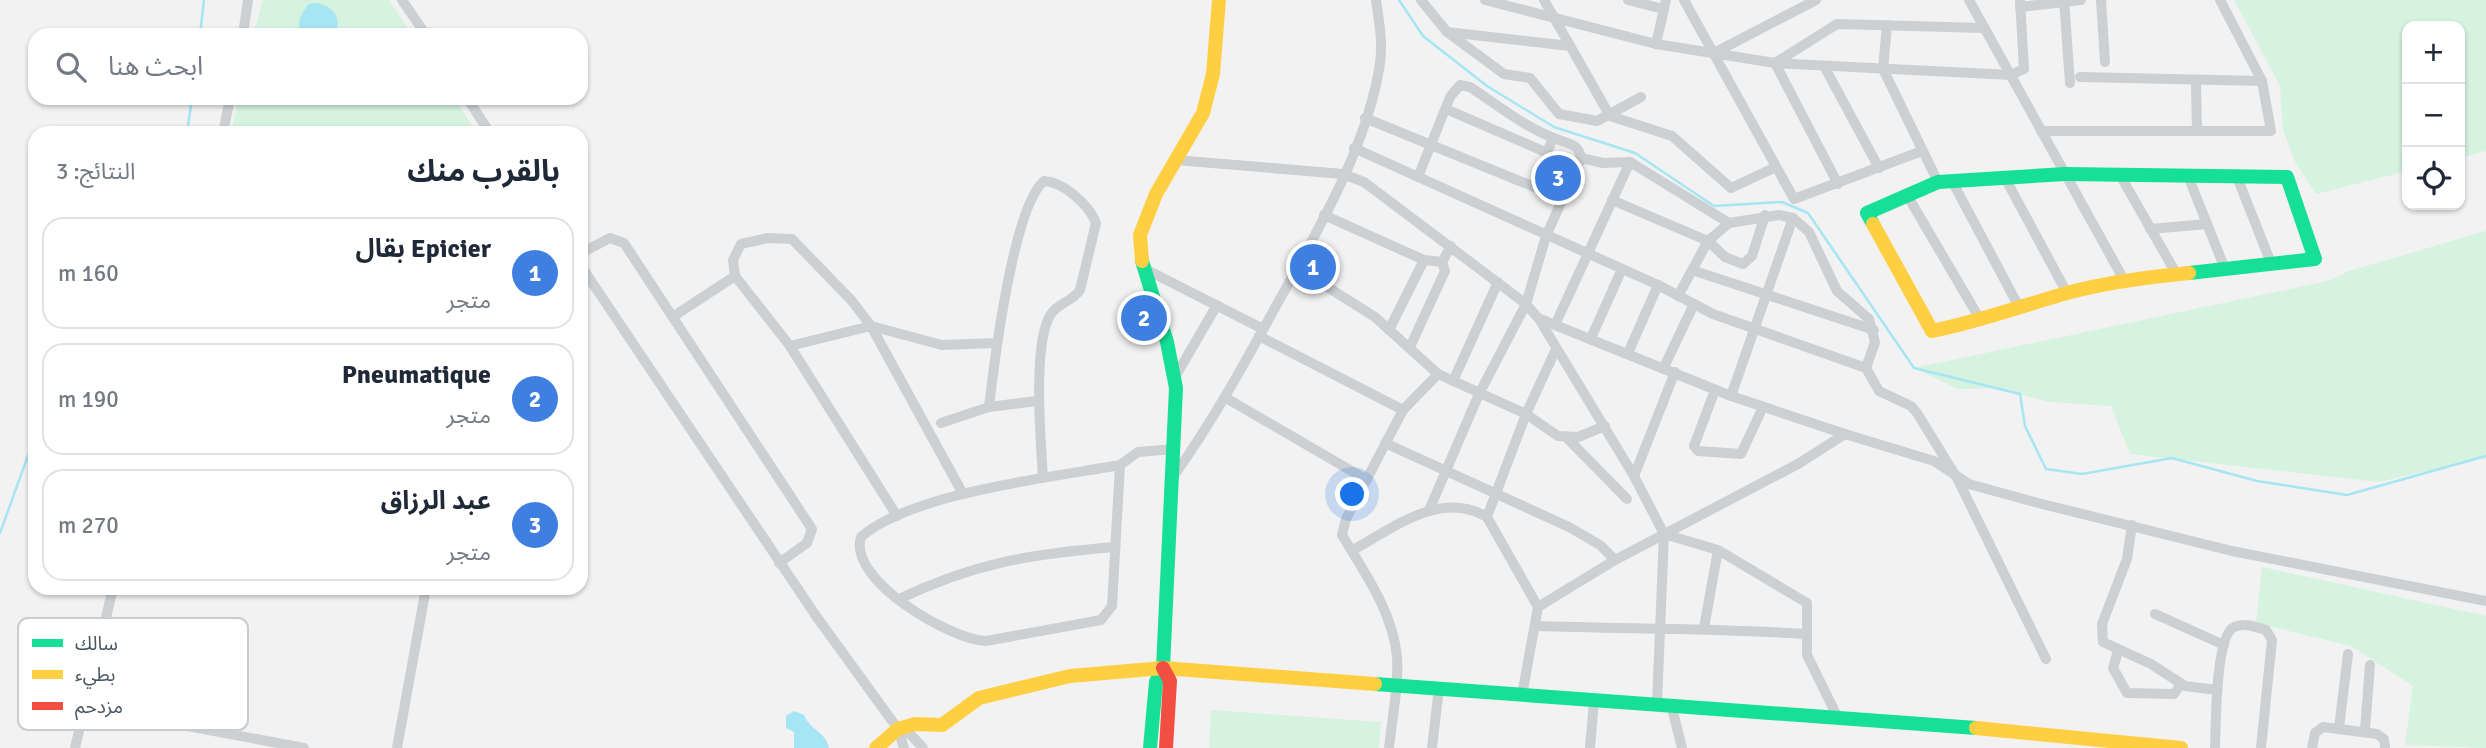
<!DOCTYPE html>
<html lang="ar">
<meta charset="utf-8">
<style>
body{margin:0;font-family:Signika,"Noto Sans Arabic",sans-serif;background:#f2f2f3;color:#1f2937;direction:rtl}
.controls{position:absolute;right:21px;top:21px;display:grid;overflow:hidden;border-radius:14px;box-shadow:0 2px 5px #0004}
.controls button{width:63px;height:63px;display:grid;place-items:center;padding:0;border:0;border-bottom:2px solid #e0e1e3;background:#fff;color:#1f2937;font:35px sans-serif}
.you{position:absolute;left:1353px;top:495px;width:24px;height:24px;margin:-18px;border:5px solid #fff;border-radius:50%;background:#1a73e8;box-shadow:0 0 0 10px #1a73e833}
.badge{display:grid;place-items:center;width:46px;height:46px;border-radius:50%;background:#838c93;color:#fff;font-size:23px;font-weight:700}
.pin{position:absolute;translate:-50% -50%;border:4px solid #fff;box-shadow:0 2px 7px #0006}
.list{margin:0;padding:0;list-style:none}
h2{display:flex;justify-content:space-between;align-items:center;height:91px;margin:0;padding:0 28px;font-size:30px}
h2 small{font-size:23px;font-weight:400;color:#747a83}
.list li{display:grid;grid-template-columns:46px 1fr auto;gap:21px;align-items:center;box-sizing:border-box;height:112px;margin:0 14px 14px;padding:0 14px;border:2px solid #e0e1e3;border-radius:21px}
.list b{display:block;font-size:26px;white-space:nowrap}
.list p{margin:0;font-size:23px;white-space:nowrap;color:#747a83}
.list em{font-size:23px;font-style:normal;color:#747a83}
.icon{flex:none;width:38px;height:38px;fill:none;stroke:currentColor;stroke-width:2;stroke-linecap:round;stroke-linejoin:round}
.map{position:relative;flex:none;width:2486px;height:748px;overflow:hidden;direction:ltr}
.search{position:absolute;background:#fff;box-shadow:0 2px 5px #0004;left:28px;top:28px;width:560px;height:77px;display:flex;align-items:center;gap:18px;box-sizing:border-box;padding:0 24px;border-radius:21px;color:#747a83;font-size:26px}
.panel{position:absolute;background:#fff;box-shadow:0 2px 5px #0004;left:28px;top:126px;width:560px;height:469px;border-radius:21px;direction:rtl}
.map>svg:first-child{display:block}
.green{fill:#d5f3df}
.water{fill:#a6e5f3}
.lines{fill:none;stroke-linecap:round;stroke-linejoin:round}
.stream{stroke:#a6e5f3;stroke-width:2.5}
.street{stroke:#cdd0d3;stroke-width:10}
.fast{stroke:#16e098;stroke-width:14}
.slow{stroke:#ffcf43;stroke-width:14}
.jam{stroke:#f24e42;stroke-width:14}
.key{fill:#fff;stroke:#c8cccf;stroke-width:2}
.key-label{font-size:19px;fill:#475560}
</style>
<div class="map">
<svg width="2486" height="748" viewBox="0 0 2486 748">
<rect width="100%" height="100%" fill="#f2f2f2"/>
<g class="green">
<path d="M263,0H389L412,35H253Z"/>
<path d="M2234,0H2486V151L2460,158V26H2407V171L2316,194L2294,160L2283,129L2280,86Z"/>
<path d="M239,98H454L477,133H231Z"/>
<path d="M2486,231V458L2378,482L2130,454L2111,406L2050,402L1995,388L1958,389L1914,368L2328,281L2349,271Z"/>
<path d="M2262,567L2486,616V748L2405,745L2413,686L2351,646L2256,623Z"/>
<path d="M1211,710L1381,722L1379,748H1209Z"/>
</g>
<g class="water">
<path d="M314,3C332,4 345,19 333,35H302C296,22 300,15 309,4Z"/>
<path d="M794,711L804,715C809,729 826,732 829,748H794V732L786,728V716Z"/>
</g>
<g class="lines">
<g class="stream">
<path d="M1399,0L1423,36L1487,86L1554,127L1635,153L1714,206L1782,202L1808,213L1914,368L2020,394L2025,426L2046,469L2082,474L2172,458L2257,481L2347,495L2486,456"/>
<path d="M200,35L204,0"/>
<path d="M187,133L192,98"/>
<path d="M0,533L35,436"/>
</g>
<g class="street">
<path d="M402,0L426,35"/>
<path d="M1421,0L1447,32L1504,74L1530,78L1559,114L1597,121L1641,97"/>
<path d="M1485,0L1656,44L1775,63L2011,75L2024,69L2020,0"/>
<path d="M1544,0L1610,116L1672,136L1731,188L1776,167"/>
<path d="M1628,0L1663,9"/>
<path d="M1684,0L1794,199L1922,151"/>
<path d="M1969,0L2124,280"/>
<path d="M2064,0L2070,83"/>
<path d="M2101,0L2105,62"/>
<path d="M2020,7L2081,0"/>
<path d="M1887,25L1883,69L1938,182"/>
<path d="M1447,32L1570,46"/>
<path d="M243,35L248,0"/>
<path d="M1656,44L1666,0"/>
<path d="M1716,52L1816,0"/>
<path d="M1824,66L1879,168"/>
<path d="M2080,77L2262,81"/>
<path d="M2196,82L2197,131"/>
<path d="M467,98L490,133"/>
<path d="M1446,109L1543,151L1548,150L1553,138"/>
<path d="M1365,118L1537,188"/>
<path d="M2041,131H2271L2262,81L2220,0"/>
<path d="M223,133L230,98"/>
<path d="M1354,148L1658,285L1713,314L1866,368"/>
<path d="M1581,158L1603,163L1630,162L1729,223L1779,215L1793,218L1809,232L1837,291L1869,319L1875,342L1866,368L1879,391L1911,406L1917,413L1957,478L2046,659"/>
<path d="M1176,160L1343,174L1364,182L1526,304L1539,319L1634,476L1664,534L1657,704"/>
<path d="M2120,175L2177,275"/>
<path d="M2188,176L2225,269"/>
<path d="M1418,177L1450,97L1460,85L1470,87C1499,106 1528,130 1562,141C1573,145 1579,146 1581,158L1546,236L1526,304L1479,394L1430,508"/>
<path d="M2237,177L2271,263"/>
<path d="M2005,178L2067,293"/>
<path d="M1952,181L2019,307"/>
<path d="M1838,184L1775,63L1837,24L1984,28"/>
<path d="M1907,195L1981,321"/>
<path d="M1612,200L1708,241L1725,257L1743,264L1752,256L1765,215"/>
<path d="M1324,215L1424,260L1442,262L1451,246"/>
<path d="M2150,229L2207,224"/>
<path d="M581,253L610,238L624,243L812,529L807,543L779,563"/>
<path d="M581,266L816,616L898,729L904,748"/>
<path d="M1143,268L1263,329"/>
<path d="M1297,268L1375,317L1438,374"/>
<path d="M1692,270L1874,330"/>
<path d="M735,276L790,346L897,516"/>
<path d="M1678,296L1708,241L1729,223"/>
<path d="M674,316L735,276L733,260L741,244L768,238L792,239L852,301L871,326L963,494"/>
<path d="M1540,319L1731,396L1845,434"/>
<path d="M1555,325L1630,162"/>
<path d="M1389,330L1424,260"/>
<path d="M1259,336L1403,410"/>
<path d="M1591,338L1622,269"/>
<path d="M790,346L871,326L942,345L996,343"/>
<path d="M1410,347L1445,271L1442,262"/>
<path d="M1628,353L1658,285"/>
<path d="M1664,367L1694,304"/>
<path d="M1175,377L1217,305"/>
<path d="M1453,381L1498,282"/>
<path d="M1715,390L1694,446L1698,451L1741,454L1763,407"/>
<path d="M1731,396L1793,218"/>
<path d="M1226,398L1367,480"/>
<path d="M989,407C994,364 1013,207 1044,181C1064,182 1089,205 1096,223L1080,290C1072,302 1058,303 1051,314C1032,342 1041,444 1043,478"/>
<path d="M941,423L989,407L1037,401"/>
<path d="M1567,438L1627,499"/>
<path d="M1385,443L1569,527L1600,545L1615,560"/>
<path d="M1120,465L1112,606L1101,620L986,641C951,640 847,580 861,537C911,493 1053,477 1120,465L1138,452L1175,449"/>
<path d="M1175,474C1213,421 1244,364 1276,306C1316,234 1368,146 1380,63C1383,41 1379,22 1376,0"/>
<path d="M1634,476L1675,372"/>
<path d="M1487,517L1526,414L1556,349"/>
<path d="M2132,525L2127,559L2102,624L2103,642L2151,664L2185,686L2217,690"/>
<path d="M1664,534L1718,550L1807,603V655L1838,718"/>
<path d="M1353,550C1395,527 1440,490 1487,517L1538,607L1522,695"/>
<path d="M899,599C974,563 1031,554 1114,547"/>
<path d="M1538,607L1615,560L1798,464L1845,434L1934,461L1969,484L2038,503L2232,551L2486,601"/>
<path d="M2155,614L2224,645"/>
<path d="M1535,626C1626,629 1716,628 1806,634"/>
<path d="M1704,628L1718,550"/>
<path d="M2118,651L2113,668L2127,693L2174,694L2181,684"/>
<path d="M1671,704L1682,748"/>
<path d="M86,707L304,748"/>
<path d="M2339,728L2348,654"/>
<path d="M898,729L911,735L923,748"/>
<path d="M2365,730L2370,665"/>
<path d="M75,748L113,588"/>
<path d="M397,748L426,588"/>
<path d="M1389,748C1392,718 1399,686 1397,657C1393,612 1364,572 1342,535L1346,519L1403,410L1438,374L1526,414L1558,436L1578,437L1605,426"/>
<path d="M1432,748L1439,688"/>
<path d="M1590,748L1594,701"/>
<path d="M2215,748C2216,727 2215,636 2234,627C2244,622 2256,627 2266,630L2272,640L2261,748"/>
<path d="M2312,748L2315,733L2323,727L2377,734L2384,739L2385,748"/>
</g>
<g class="fast">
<path d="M2065,174L2287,177L2315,259L2189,273"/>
<path d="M1873,224L1867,213L1938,182L2065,174"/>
<path d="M1142,261L1167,342L1176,388L1163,668L1156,682L1150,748"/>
<path d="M1375,684L1976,728"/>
</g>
<g class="slow">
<path d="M1873,224L1932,331C1978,322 2021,306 2067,293C2107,282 2148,277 2189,273"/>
<path d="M1142,261L1140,235L1156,194L1203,113L1213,74L1219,0"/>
<path d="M1976,728L2181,748"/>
<path d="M876,748L898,729L915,724L942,725L979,698L1070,676L1163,668L1375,684"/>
</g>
<path class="jam" d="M1163,668L1170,681L1166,748"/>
</g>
<rect x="18" y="618" width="230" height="112" rx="10" class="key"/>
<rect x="32" y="639" width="31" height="8" fill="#16e098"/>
<rect x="32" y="670" width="31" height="9" fill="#ffcf43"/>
<rect x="32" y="702" width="31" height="8" fill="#f24e42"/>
<g class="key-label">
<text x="75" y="650">سالك</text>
<text x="75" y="681">بطيء</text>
<text x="75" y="713">مزدحم</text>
</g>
</svg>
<div class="controls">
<button>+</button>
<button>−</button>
<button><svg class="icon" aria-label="locate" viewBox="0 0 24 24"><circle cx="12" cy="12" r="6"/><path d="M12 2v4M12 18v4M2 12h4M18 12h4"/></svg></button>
</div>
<div class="you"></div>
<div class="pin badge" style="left:1313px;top:267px;background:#3f7fe0">1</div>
<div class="pin badge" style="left:1144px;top:318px;background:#3f7fe0">2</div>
<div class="pin badge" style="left:1558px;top:178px;background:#3f7fe0">3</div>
<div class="search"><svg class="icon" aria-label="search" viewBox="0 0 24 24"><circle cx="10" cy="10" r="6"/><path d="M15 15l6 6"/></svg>ابحث هنا</div>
<section class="panel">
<h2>بالقرب منك<small>النتائج: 3</small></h2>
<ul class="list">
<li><span class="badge" style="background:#3f7fe0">1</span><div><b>Epicier بقال</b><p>متجر</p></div><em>160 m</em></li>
<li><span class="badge" style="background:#3f7fe0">2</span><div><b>Pneumatique</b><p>متجر</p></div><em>190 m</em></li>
<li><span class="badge" style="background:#3f7fe0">3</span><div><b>عبد الرزاق</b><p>متجر</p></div><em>270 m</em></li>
</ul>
</section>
</div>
